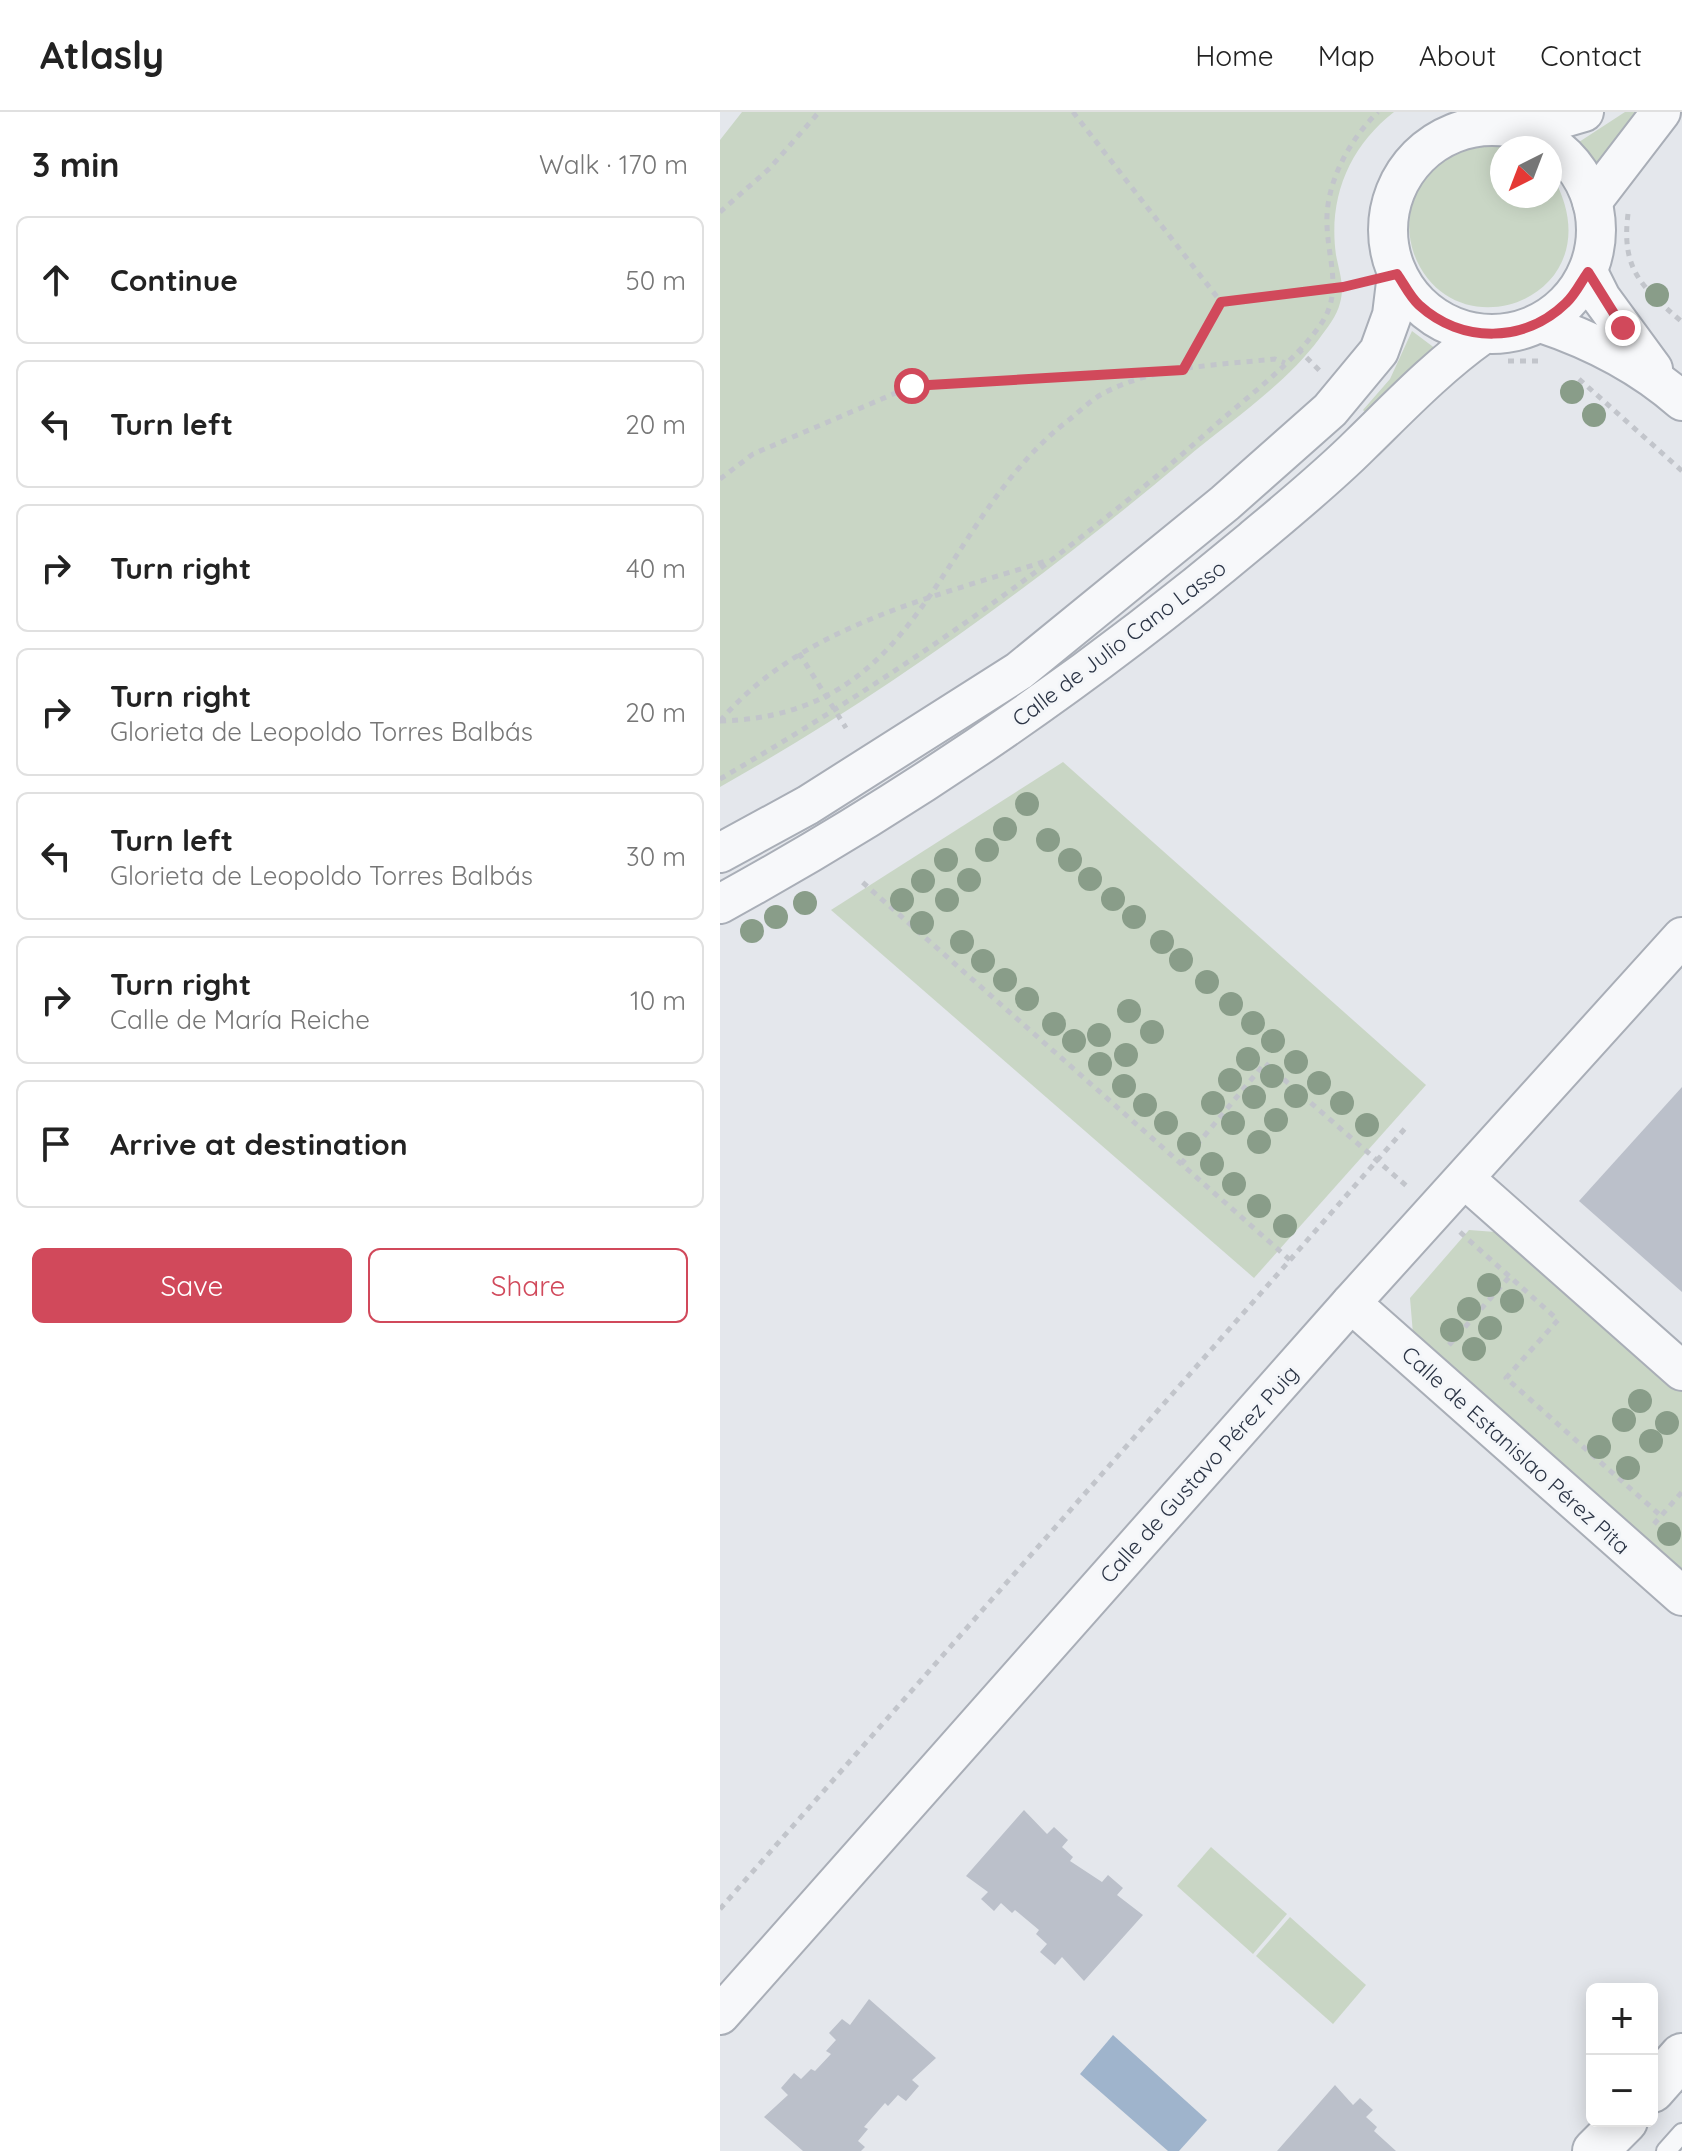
<!DOCTYPE html>
<meta charset="utf-8">
<style>
body{margin:0;font-family:Quicksand,sans-serif;background:#f2f2f2;color:#222}
.controls{position:absolute;right:24px;bottom:24px;display:grid;overflow:hidden;border-radius:12px;box-shadow:0 4px 20px #0003}
.controls button{width:72px;height:72px;display:grid;place-items:center;padding:0;border:0;border-bottom:2px solid #e0e0e0;background:#fff;color:#222;font:40px sans-serif}
.compass{position:absolute;left:770px;top:24px;width:72px;height:72px;border-radius:50%;background:#fff;box-shadow:0 4px 20px #0003;rotate:222deg}
.stop{position:absolute;width:24px;height:24px;margin:-18px;border:6px solid #d1495b;border-radius:50%;background:#fff}
.stop.end{background:#d1495b;border-color:#fff;box-shadow:0 2px 8px #0008}
.list{margin:0;padding:0;list-style:none}
h2{display:flex;justify-content:space-between;align-items:center;height:104px;margin:0;padding:0 32px;font-size:34px}
h2 small{font-size:26px;font-weight:400;color:#767676}
.list li{display:grid;grid-template-columns:52px 1fr auto;gap:24px;align-items:center;box-sizing:border-box;height:128px;margin:0 16px 16px;padding:0 16px;border:2px solid #e0e0e0;border-radius:12px}
.list b{display:block;font-size:30px;white-space:nowrap}
.list p{margin:0;font-size:26px;white-space:nowrap;color:#767676}
.list em{font-size:26px;font-style:normal;color:#767676}
.actions{display:flex;gap:16px;padding:24px 32px}
.actions a{flex:1;padding:18px 0;border:2px solid #d1495b;border-radius:12px;text-align:center;font-size:28px;color:#d1495b}
.actions .main{background:#d1495b;color:#fff}
.icon{flex:none;width:44px;height:44px;fill:none;stroke:currentColor;stroke-width:2;stroke-linecap:round;stroke-linejoin:round}
.map{position:relative;flex:none;width:962px;height:2039px;overflow:hidden}
header{display:flex;align-items:center;gap:48px;box-sizing:border-box;height:112px;padding:0 40px;background:#fff;border-bottom:2px solid #e0e0e0}
header strong{font-size:38px}
nav{display:flex;gap:44px;margin-inline-start:auto;font-size:28px}
main{display:flex}
aside{flex:1;background:#fff}
.map>svg:first-child{display:block}
.green{fill:#c9d6c5}
.water{fill:#9fb4cc}
.building{fill:#bbc0ca}
.lines{fill:none;stroke-linecap:round;stroke-linejoin:round}
.service-casing{stroke:#a9aeb7;stroke-width:22}
.minor-casing{stroke:#a9aeb7;stroke-width:42}
.tertiary-casing{stroke:#a9aeb7;stroke-width:48}
.path{stroke:#c2c5cb;stroke-width:5;stroke-dasharray:6 6;stroke-linecap:butt}
.service{stroke:#f7f8fa;stroke-width:18}
.minor{stroke:#f7f8fa;stroke-width:38}
.tertiary{stroke:#f7f8fa;stroke-width:44}
.tree{fill:#899d89}
.route{stroke:#d1495b;stroke-width:10}
.labels{text-anchor:middle;dominant-baseline:central;stroke-width:6;stroke-linejoin:round;paint-order:stroke}
.street-label{font-size:22px;fill:#2b3445;stroke:#f4f6f9}
</style>
<header>
<strong>Atlasly</strong>
<nav><a>Home</a><a>Map</a><a>About</a><a>Contact</a></nav>
</header>
<main>
<aside>
<h2>3 min<small>Walk · 170 m</small></h2>
<ul class="list">
<li><svg class="icon" aria-label="ahead" viewBox="0 0 24 24"><path d="M12 20V5M6 11l6-6 6 6"/></svg><div><b>Continue</b></div><em>50 m</em></li>
<li><svg class="icon" aria-label="left" viewBox="0 0 24 24"><path d="M17 20v-9H6M10 6l-5 5 5 5"/></svg><div><b>Turn left</b></div><em>20 m</em></li>
<li><svg class="icon" aria-label="right" viewBox="0 0 24 24"><path d="M7 20v-9h11M14 6l5 5-5 5"/></svg><div><b>Turn right</b></div><em>40 m</em></li>
<li><svg class="icon" aria-label="right" viewBox="0 0 24 24"><path d="M7 20v-9h11M14 6l5 5-5 5"/></svg><div><b>Turn right</b><p>Glorieta de Leopoldo Torres Balbás</p></div><em>20 m</em></li>
<li><svg class="icon" aria-label="left" viewBox="0 0 24 24"><path d="M17 20v-9H6M10 6l-5 5 5 5"/></svg><div><b>Turn left</b><p>Glorieta de Leopoldo Torres Balbás</p></div><em>30 m</em></li>
<li><svg class="icon" aria-label="right" viewBox="0 0 24 24"><path d="M7 20v-9h11M14 6l5 5-5 5"/></svg><div><b>Turn right</b><p>Calle de María Reiche</p></div><em>10 m</em></li>
<li><svg class="icon" aria-label="arrive" viewBox="0 0 24 24"><path d="M6 21V4h12l-3 4 3 4H6"/></svg><div><b>Arrive at destination</b></div></li>
</ul>
<div class="actions"><a class="main">Save</a><a>Share</a></div>
</aside>
<div class="map">
<svg width="962" height="2039" viewBox="0 0 962 2039">
<rect width="100%" height="100%" fill="#e4e7ec"/>
<g class="green">
<path d="M22,0H674C629,35 608,86 616,143C619,159 625,174 620,191C617,204 607,216 599,227C564,274 509,310 464,348C319,470 165,582 0,675V28Z"/>
<path d="M905,0H921L879,54L859,30Z"/>
<path d="M760,33L790,36H782V84H830V61L832,63C901,184 734,247 694,142C689,127 687,110 692,94C703,59 726,43 760,33Z"/>
<path d="M692,219L716,237L649,304L643,298L670,267Z"/>
<path d="M343,650L706,973L534,1166L111,798Z"/>
<path d="M749,1118L789,1121L962,1274V1474L694,1234L690,1186Z"/>
<path d="M491,1735L567,1802L533,1842L457,1774Z"/>
<path d="M570,1805L646,1873L613,1912L536,1844Z"/>
</g>
<path class="water" d="M393,1923L487,2008L459,2039H448L360,1962Z"/>
<g class="building">
<path d="M962,975V1180L859,1089Z"/>
<path d="M304,1698L327,1722L334,1715L348,1728L342,1735L353,1745L350,1749L382,1770L388,1763L403,1776L397,1783L423,1803L364,1869L342,1845L335,1853L320,1840L327,1832L316,1822L319,1818L295,1798L292,1801L281,1791L274,1799L261,1787L268,1780L246,1764Z"/>
<path d="M149,1887L216,1946L192,1968L199,1974L186,1989L178,1983L168,1994L165,1991L144,2015L148,2017L138,2029L145,2035L141,2039H83L44,2005L68,1983L61,1976L74,1961L81,1967L91,1957L95,1959L111,1942L106,1939L116,1928L109,1921L122,1907L130,1913Z"/>
<path d="M615,1973L633,1993L640,1986L653,1998L646,2005L657,2015L654,2019L676,2039H557Z"/>
</g>
<g class="lines">
<g class="service-casing">
<path id="service" d="M946,2039L962,2021"/>
</g>
<g class="minor-casing">
<g id="minor">
<circle cx="772" cy="118" r="104"/>
<path d="M802,18L864,0"/>
<path d="M872,90L941,0"/>
<path d="M868,160L881,186L933,257"/>
<path d="M821,211C872,228 921,253 962,289"/>
<path d="M0,741L88,693L299,559L505,391L610,298L659,239L672,203L677,162"/>
<path d="M0,792C190,688 366,567 532,428C569,397 607,366 641,332C680,294 717,255 762,223"/>
<path d="M745,1067L962,1259"/>
<path d="M631,1191L962,1484"/>
<path d="M0,1903L631,1191L962,825"/>
</g>
</g>
<g class="tertiary-casing">
<g id="tertiary">
<path d="M932,1978L962,1944"/>
<path d="M875,2039L905,2009"/>
</g>
</g>
<g class="path">
<path d="M353,0L501,190L641,171"/>
<path d="M0,100L50,56L99,0"/>
<path d="M908,102C901,158 922,175 962,210"/>
<path d="M578,237L600,259"/>
<path d="M788,249H818"/>
<path d="M462,258L501,190"/>
<path d="M859,267L962,359"/>
<path d="M0,367L33,342L192,274L440,259"/>
<path d="M79,541L126,616"/>
<path d="M0,609C207,604 215,410 350,307C361,298 372,287 384,281C435,254 499,253 555,247L565,251"/>
<path d="M0,609C81,514 211,486 326,449"/>
<path d="M0,667C175,565 341,451 492,316C528,284 573,252 601,212C623,180 608,148 607,113C605,72 629,28 658,0"/>
<path d="M461,1052L545,951L690,1077"/>
<path d="M740,1120L838,1208L786,1266L941,1404"/>
<path d="M570,1148L688,1013"/>
<path d="M729,1233L791,1163"/>
<path d="M934,1412L962,1380"/>
<path d="M0,1797L570,1148L140,768"/>
</g>
<use href="#service" class="service"/>
<use href="#minor" class="minor"/>
<use href="#tertiary" class="tertiary"/>
</g>
<g class="tree">
<circle cx="937" cy="183" r="12"/>
<circle cx="852" cy="280" r="12"/>
<circle cx="874" cy="303" r="12"/>
<circle cx="307" cy="692" r="12"/>
<circle cx="285" cy="717" r="12"/>
<circle cx="328" cy="728" r="12"/>
<circle cx="267" cy="738" r="12"/>
<circle cx="226" cy="748" r="12"/>
<circle cx="350" cy="748" r="12"/>
<circle cx="370" cy="767" r="12"/>
<circle cx="249" cy="768" r="12"/>
<circle cx="203" cy="769" r="12"/>
<circle cx="393" cy="787" r="12"/>
<circle cx="182" cy="788" r="12"/>
<circle cx="227" cy="788" r="12"/>
<circle cx="85" cy="791" r="12"/>
<circle cx="56" cy="805" r="12"/>
<circle cx="414" cy="805" r="12"/>
<circle cx="202" cy="811" r="12"/>
<circle cx="32" cy="819" r="12"/>
<circle cx="242" cy="830" r="12"/>
<circle cx="442" cy="830" r="12"/>
<circle cx="461" cy="848" r="12"/>
<circle cx="263" cy="849" r="12"/>
<circle cx="285" cy="868" r="12"/>
<circle cx="487" cy="870" r="12"/>
<circle cx="307" cy="887" r="12"/>
<circle cx="511" cy="892" r="12"/>
<circle cx="409" cy="899" r="12"/>
<circle cx="533" cy="911" r="12"/>
<circle cx="334" cy="912" r="12"/>
<circle cx="432" cy="920" r="12"/>
<circle cx="379" cy="923" r="12"/>
<circle cx="354" cy="929" r="12"/>
<circle cx="553" cy="929" r="12"/>
<circle cx="406" cy="943" r="12"/>
<circle cx="528" cy="947" r="12"/>
<circle cx="576" cy="950" r="12"/>
<circle cx="380" cy="952" r="12"/>
<circle cx="552" cy="964" r="12"/>
<circle cx="510" cy="968" r="12"/>
<circle cx="599" cy="971" r="12"/>
<circle cx="404" cy="974" r="12"/>
<circle cx="576" cy="984" r="12"/>
<circle cx="534" cy="985" r="12"/>
<circle cx="493" cy="991" r="12"/>
<circle cx="622" cy="991" r="12"/>
<circle cx="425" cy="993" r="12"/>
<circle cx="556" cy="1008" r="12"/>
<circle cx="446" cy="1011" r="12"/>
<circle cx="513" cy="1011" r="12"/>
<circle cx="647" cy="1013" r="12"/>
<circle cx="539" cy="1030" r="12"/>
<circle cx="469" cy="1032" r="12"/>
<circle cx="492" cy="1052" r="12"/>
<circle cx="514" cy="1072" r="12"/>
<circle cx="539" cy="1094" r="12"/>
<circle cx="565" cy="1114" r="12"/>
<circle cx="769" cy="1173" r="12"/>
<circle cx="792" cy="1189" r="12"/>
<circle cx="749" cy="1197" r="12"/>
<circle cx="770" cy="1216" r="12"/>
<circle cx="732" cy="1218" r="12"/>
<circle cx="754" cy="1237" r="12"/>
<circle cx="920" cy="1289" r="12"/>
<circle cx="904" cy="1308" r="12"/>
<circle cx="947" cy="1311" r="12"/>
<circle cx="931" cy="1329" r="12"/>
<circle cx="879" cy="1335" r="12"/>
<circle cx="908" cy="1356" r="12"/>
<circle cx="949" cy="1422" r="12"/>
</g>
<g class="lines">
<path class="route" d="M192,274L463,258L501,190L623,175L677,162C684,172 690,185 699,193C742,232 805,231 846,191C855,183 861,170 868,160L903,216"/>
</g>
<g class="labels">
<g class="street-label">
<text transform="translate(399 531) rotate(-37)">Calle de Julio Cano Lasso</text>
<text transform="translate(796 1338) rotate(42)">Calle de Estanislao Pérez Pita</text>
<text transform="translate(479 1362) rotate(-48)">Calle de Gustavo Pérez Puig</text>
</g>
</g>
</svg>
<div class="controls">
<button>+</button>
<button>−</button>
</div>
<svg class="compass" viewBox="-18 -18 36 36"><path d="M0-13l5 13h-10z" fill="#e53935"/><path d="M0 13l5-13h-10z" fill="#767676"/></svg>
<div class="stop" style="left:192px;top:274px"></div>
<div class="stop end" style="left:903px;top:216px"></div>
</div>
</main>
